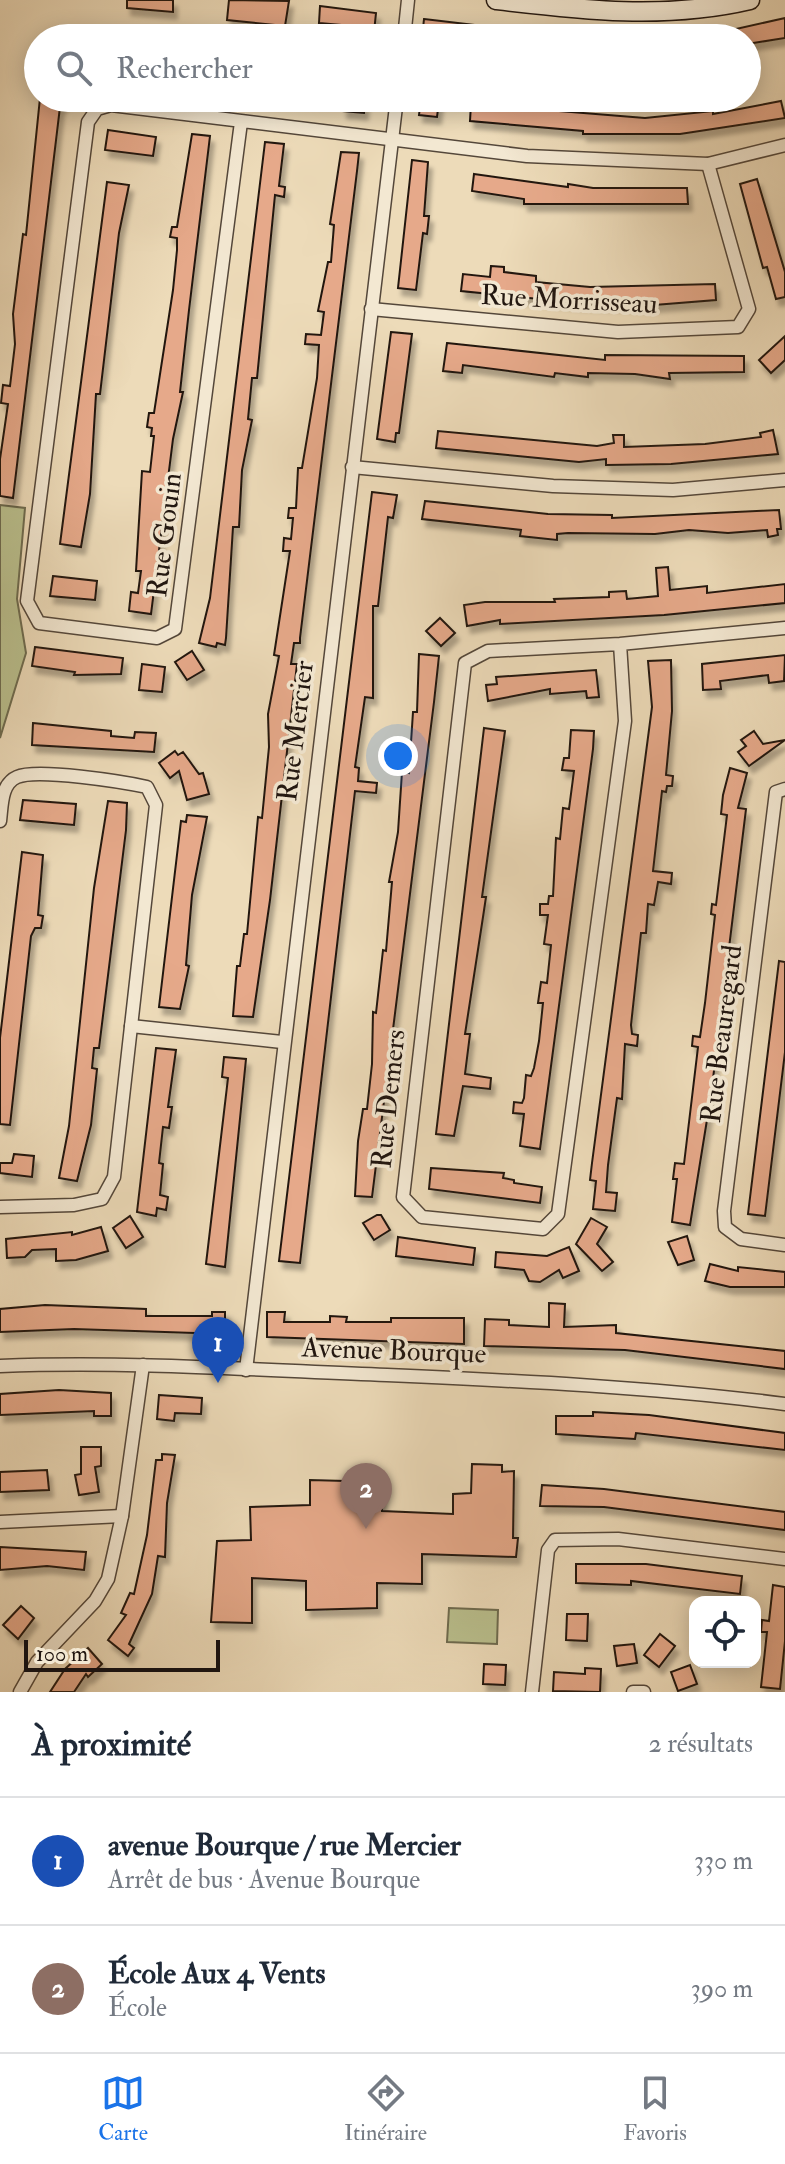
<!DOCTYPE html>
<html lang="fr">
<meta charset="utf-8">
<style>
body{margin:0;font-family:"IM FELL Double Pica",serif;background:#f2f2f3;color:#1f2937}
.controls{position:absolute;right:24px;bottom:24px;display:grid;overflow:hidden;border-radius:16px;box-shadow:0 4px 20px #0003}
.controls button{width:72px;height:72px;display:grid;place-items:center;padding:0;border:0;border-bottom:2px solid #e0e1e3;background:#fff;color:#1f2937;font:40px sans-serif}
.scale{position:absolute;left:24px;bottom:20px;width:196px;box-sizing:border-box;padding-left:8px;border:4px solid #211610;border-top:0;font-size:22px;line-height:28px;white-space:nowrap;color:#211610;-webkit-text-stroke:6px #f3e8d2;paint-order:stroke}
.you{position:absolute;left:398px;top:756px;width:28px;height:28px;margin:-20px;border:6px solid #fff;border-radius:50%;background:#1a73e8;box-shadow:0 0 0 12px #1a73e833}
.badge{display:grid;place-items:center;width:52px;height:52px;border-radius:50%;background:#1a73e8;color:#fff;font-size:26px;font-weight:700}
.pin{position:absolute;translate:-50% -66px;filter:drop-shadow(0 2px 4px #0008)}
.pin::after{content:'';position:absolute;top:42px;width:28px;height:24px;background:inherit;clip-path:polygon(0 0,100% 0,50% 100%)}
.list{margin:0;padding:0;list-style:none}
h2{display:flex;justify-content:space-between;align-items:center;height:104px;margin:0;padding:0 32px;font-size:34px}
h2 small{font-size:26px;font-weight:400;color:#747a83}
.list li{display:grid;grid-template-columns:52px 1fr auto;gap:24px;align-items:center;box-sizing:border-box;height:128px;padding:0 32px;border-top:2px solid #e0e1e3}
.list b{display:block;font-size:30px;white-space:nowrap}
.list p{margin:0;font-size:26px;white-space:nowrap;color:#747a83}
.list em{font-size:26px;font-style:normal;color:#747a83}
.icon{flex:none;width:44px;height:44px;fill:none;stroke:currentColor;stroke-width:2;stroke-linecap:round;stroke-linejoin:round}
.map{position:relative;flex:none;width:785px;height:1692px;overflow:hidden}
.search{position:absolute;background:#fff;box-shadow:0 4px 20px #0003;left:24px;right:24px;top:24px;height:88px;display:flex;align-items:center;gap:20px;box-sizing:border-box;padding:0 28px;border-radius:44px;color:#747a83;font-size:30px}
.sheet{height:360px;background:#fff}
nav{display:flex;justify-content:space-around;align-items:center;box-sizing:border-box;height:112px;border-top:2px solid #e0e1e3;background:#fff;font-size:22px;color:#747a83}
nav a{display:grid;justify-items:center;gap:4px}
nav .on{color:#1a73e8}
.map>svg:first-child{display:block}
.green{fill:#bac08e;stroke:#6e6b4f;stroke-width:2}
.building{fill:#e6a98a;stroke:#211610;stroke-width:2;filter:url(#shadow)}
.lines{fill:none;stroke-linecap:round;stroke-linejoin:round}
.street-casing{stroke:#54473a;stroke-width:15}
.secondary-casing{stroke:#211610;stroke-width:21}
.street{stroke:#f3e8d2;stroke-width:12}
.secondary{stroke:#f3e8d2;stroke-width:18}
.labels{text-anchor:middle;dominant-baseline:central;stroke-width:7;stroke-linejoin:round;paint-order:stroke}
.street-label{font-size:28px;fill:#211610;stroke:#f3e8d2}
</style>
<div class="map">
<svg width="785" height="1692" viewBox="0 0 785 1692">
<defs>
<filter id="shadow"><feDropShadow dx="4" dy="7" stdDeviation="2" flood-color="#0004"/></filter>
</defs>
<rect width="100%" height="100%" fill="#eddbb9"/>
<filter id="stains"><feTurbulence type="fractalNoise" baseFrequency=".0025" numOctaves="4"/><feColorMatrix values="0 0 0 0 .2 0 0 0 0 .09 0 0 0 0 .02 0 0 0 .5 -.17"/></filter>
<radialGradient id="worn" r=".72"><stop offset=".6" stop-color="#630" stop-opacity="0"/><stop offset="1" stop-color="#630" stop-opacity=".3"/></radialGradient>
<g class="green">
<path d="M0,505L25,508L17,599L26,653L0,738Z"/>
<path d="M449,1608L498,1610L497,1644L447,1642Z"/>
</g>
<g class="building">
<path d="M127,0H173V12L127,8Z"/>
<path d="M229,0L289,1L285,26L227,20Z"/>
<path d="M320,6L376,13L374,32L352,30V26L319,23Z"/>
<path d="M785,18V38L747,44V38H718V33Z"/>
<path d="M424,19L525,31V38H422Z"/>
<path d="M40,98H68L60,107L13,498L0,496V459L8,404L1,403L3,385L10,386L15,344L13,314L23,234L26,235Z"/>
<path d="M344,98H365L364,113L343,111Z"/>
<path d="M421,99L439,101L437,117L419,115Z"/>
<path d="M781,101L785,118L680,134H583V131L470,121L471,104L645,118L713,111V114Z"/>
<path d="M108,130L156,137L153,156L105,150Z"/>
<path d="M192,134L210,136L189,310L180,392H183L173,439L151,614L129,611L131,592L138,593L141,571H136L142,471L150,472L154,436H151L152,428L147,427L149,413H154L173,290L177,250V238L170,237L172,227H177Z"/>
<path d="M265,142L284,144L279,186L285,187L284,197L275,195L257,378H252L248,419L252,420L242,470L239,527H233L226,638L225,645L217,643L216,647L199,643L210,598Z"/>
<path d="M341,152L359,153L357,171L300,638V643H294L291,664H297L270,900L253,1017L233,1016L237,966H240L244,934H247L258,817L262,818L269,747L268,714L279,656L274,655L290,551H283L284,538L291,539L293,518H288L289,508H296L298,468H302L317,378L319,345L305,344L306,334L321,335L324,312L318,311L328,262H331L334,225L330,224Z"/>
<path d="M412,160L428,162L424,216H429L427,234L423,233L416,290L398,288Z"/>
<path d="M474,174L568,187V184L593,188H687L688,204H524V199L472,191Z"/>
<path d="M757,179L785,272V297L776,299L767,267L763,268L740,184Z"/>
<path d="M107,182L129,185L119,233L100,394H96L90,494L81,547L60,544Z"/>
<path d="M491,266L504,267V272L536,276V282L590,287L715,284L716,300L654,305L579,303L461,291L463,274L490,277Z"/>
<path d="M391,332L412,334L399,433H396L395,442L377,439Z"/>
<path d="M785,336V360L771,373L759,360Z"/>
<path d="M447,343L605,360V355L744,356V372L669,373L670,379L635,374L588,373V377L555,373L554,377L463,365L462,373L443,371Z"/>
<path d="M773,430L778,454L671,464L606,465V459L579,462L436,448L438,431L597,446L614,443L613,435H624V447L705,444L761,437L760,433Z"/>
<path d="M372,492L397,495L393,518L388,517L378,606H373V698L365,697L355,767L359,768L358,781L377,783L376,793L355,791L300,1263L279,1261Z"/>
<path d="M425,501L548,514L612,515V518L779,510L781,529H777L778,535L768,537L767,530L728,533L689,530L655,534L568,533L557,534V540L520,536L521,530L422,519Z"/>
<path d="M668,567L670,590L707,586V593L785,584V603L664,615L500,624V620L467,626L464,605L485,602H555L554,599L609,597V592L626,591L627,599L658,596L656,568Z"/>
<path d="M53,576L97,581L95,600L50,596Z"/>
<path d="M440,618L455,633L441,646L426,631Z"/>
<path d="M35,647L123,658L121,674L74,675L75,672L32,666Z"/>
<path d="M192,651L204,670L187,680L175,662Z"/>
<path d="M419,654L439,656L434,702L372,1197L355,1196L358,1141L363,1109H367L372,1064L373,1012L376,1013L383,950L386,951L392,882H389L398,832L402,772L409,773L413,712H417Z"/>
<path d="M785,655L784,681L769,683L768,675L720,681L721,689L703,690L702,664Z"/>
<path d="M671,660L672,711L666,775L673,776L672,786H667L666,792L662,791L653,871L672,873L671,884L658,882L654,905L648,904L646,933H641L631,1025L632,1034L638,1035L637,1046L625,1044L622,1099L617,1098L608,1165L606,1192L617,1193L615,1211L593,1209L596,1181L590,1180L592,1163L652,707L648,661Z"/>
<path d="M142,664L165,667L162,692L139,690Z"/>
<path d="M596,670L599,697L587,698L586,691L550,694V689L488,701L486,685L497,684L496,677Z"/>
<path d="M33,723L111,731V736L134,738L135,732L156,733L154,752L32,745Z"/>
<path d="M484,728L505,731L482,897H486L483,917L465,1034H470L465,1074L491,1078L490,1089L463,1086L454,1136L436,1134Z"/>
<path d="M571,730L594,731L593,749L540,1149L520,1146L524,1114L513,1113L514,1102L522,1103L524,1098L526,1075L531,1076L534,1068L539,1041L543,1003H538L541,982L547,983L551,945L544,944L548,915H540V904H548L549,896H553L556,838L560,839L563,808L569,809L574,771L562,770L564,758H569Z"/>
<path d="M754,731L763,744L785,740L749,766L738,752L746,746L741,740Z"/>
<path d="M175,751L178,755L183,752L199,774L203,773L209,794L187,800L179,771L170,778L159,763Z"/>
<path d="M730,768L747,773L738,808L746,809L711,1095L690,1225L672,1222L677,1179H673L675,1163L684,1164L698,1047L692,1046L693,1036L700,1037L705,1003L715,915L711,914L712,904L716,905L727,815L721,814L723,795Z"/>
<path d="M23,800L76,804L74,825L20,820Z"/>
<path d="M108,801L127,803L126,830L99,1048H94L92,1068L97,1069L91,1125L77,1181L59,1178L69,1126L94,888Z"/>
<path d="M187,815L207,817L192,895L186,965L189,966L180,1009L159,1007L181,821L186,822Z"/>
<path d="M22,852L43,855L38,915L43,916L41,928H35L31,936L10,1125L0,1124V1038Z"/>
<path d="M779,961L785,962V1052L765,1216L748,1214Z"/>
<path d="M156,1048L176,1050L168,1107H172L169,1128L163,1127L159,1163L163,1164L160,1195L168,1197L166,1210L157,1208L156,1216L137,1212Z"/>
<path d="M224,1057L246,1059L225,1267L206,1264L228,1078L222,1077Z"/>
<path d="M14,1154L34,1156L32,1177L0,1173V1163H12Z"/>
<path d="M431,1168L504,1173L503,1178L514,1180V1183L542,1187L540,1203L429,1189Z"/>
<path d="M377,1215H381L390,1230L374,1240L363,1223Z"/>
<path d="M130,1216L143,1237L126,1248L113,1228Z"/>
<path d="M591,1218L607,1227L597,1244L613,1262L602,1271L576,1244Z"/>
<path d="M101,1227L108,1251L76,1260L56,1261V1249L32,1250L25,1257L7,1258L6,1239L72,1232V1235Z"/>
<path d="M687,1236L694,1260L678,1265L668,1242Z"/>
<path d="M398,1237L475,1248L473,1265L396,1256Z"/>
<path d="M569,1247L579,1271L563,1278L559,1270L540,1282L529,1281L524,1270L495,1267L496,1252L547,1256Z"/>
<path d="M710,1264L738,1271V1267L785,1272V1287H730L705,1281Z"/>
<path d="M549,1303L565,1304L564,1327L616,1325V1333L785,1351V1369L625,1350L484,1346L485,1319L509,1320V1325L549,1327Z"/>
<path d="M45,1305L146,1309V1316H212V1312H225V1334L74,1329L0,1332V1309Z"/>
<path d="M267,1312H285L284,1322H330V1316L347,1317L346,1322H391V1318H464V1344L267,1337Z"/>
<path d="M59,1390L111,1393V1416H94V1411L0,1415V1394Z"/>
<path d="M159,1395L202,1398L201,1414L175,1413L174,1421L157,1419Z"/>
<path d="M593,1412L649,1415L785,1433V1450L636,1433L635,1439L556,1434V1416H593Z"/>
<path d="M81,1447H101V1466L95,1467L99,1492L79,1495L75,1475L81,1474Z"/>
<path d="M162,1454L175,1455L167,1503L165,1557L158,1556L152,1594L129,1644L134,1648L128,1656L108,1640L126,1615L121,1613L130,1593L134,1594L147,1535L156,1460H162Z"/>
<path d="M472,1464L502,1465V1472L514,1471L513,1538H518L516,1557L422,1554V1584L377,1583V1608L306,1610V1581L252,1578V1623L211,1622L217,1541L251,1540L250,1507L310,1505V1480L382,1482V1511L453,1514V1494L471,1493Z"/>
<path d="M47,1470L49,1490L0,1492V1472Z"/>
<path d="M542,1485L604,1489L785,1512V1530L604,1507L540,1506Z"/>
<path d="M0,1547L86,1552L84,1570L47,1566L0,1570Z"/>
<path d="M576,1564H646L742,1576L740,1594L631,1581V1585L576,1583Z"/>
<path d="M773,1585L785,1587V1641L780,1689L761,1687L767,1632H761L762,1620L769,1621Z"/>
<path d="M21,1606L34,1618L18,1639L3,1625Z"/>
<path d="M567,1614H588L587,1641L566,1640Z"/>
<path d="M660,1634L675,1646L659,1667L644,1655Z"/>
<path d="M634,1644L637,1663L617,1666L614,1646Z"/>
<path d="M88,1648L102,1664L88,1677L86,1674L74,1692H50L65,1669Z"/>
<path d="M484,1664L506,1665L505,1685L483,1684Z"/>
<path d="M690,1665L697,1684L678,1691L671,1672Z"/>
<path d="M585,1668L601,1669L600,1692L553,1691L554,1672L585,1674Z"/>
</g>
<g class="lines">
<g class="street-casing">
<g id="street">
<path d="M404,38L408,0"/>
<path d="M241,122L175,629L157,638L39,623L27,601L88,122L97,109L111,105L527,156L708,164L785,145"/>
<path d="M371,309L618,332L738,327L749,309L708,164"/>
<path d="M352,467L553,486L673,490L785,480"/>
<path d="M620,644L625,721L558,1214L543,1229L422,1217L403,1197L465,663L488,651L620,644L785,628"/>
<path d="M785,789L776,792L724,1211L725,1227L741,1239L785,1245"/>
<path d="M0,821C2,805 1,784 17,777C37,768 124,782 147,787L156,805L114,1177L102,1199L74,1205L0,1207"/>
<path d="M131,1026L282,1042"/>
<path d="M0,1366C129,1361 258,1370 387,1375C521,1381 652,1387 785,1404"/>
<path d="M246,1370L397,98"/>
<path d="M0,1522L122,1516"/>
<path d="M20,1692L37,1662L95,1601L108,1579L122,1516L143,1365"/>
<path d="M532,1692L548,1550L555,1540L618,1539L785,1559"/>
<path d="M633,1692H644"/>
</g>
</g>
<g class="secondary-casing">
<path id="secondary" d="M496,0C581,10 665,20 750,0"/>
</g>
<use href="#street" class="street"/>
<use href="#secondary" class="secondary"/>
</g>
<g class="labels">
<g class="street-label">
<text transform="translate(569 300) rotate(3)">Rue Morrisseau</text>
<text transform="translate(165 535) rotate(-83)">Rue Gouin</text>
<text transform="translate(296 731) rotate(-83)">Rue Mercier</text>
<text transform="translate(722 1034) rotate(-83)">Rue Beauregard</text>
<text transform="translate(389 1099) rotate(-84)">Rue Demers</text>
<text transform="translate(394 1351) rotate(2)">Avenue Bourque</text>
</g>
</g>
<rect width="100%" height="100%" filter="url(#stains)"/>
<rect width="100%" height="100%" fill="url(#worn)"/>
</svg>
<div class="controls">
<button><svg class="icon" aria-label="locate" viewBox="0 0 24 24"><circle cx="12" cy="12" r="6"/><path d="M12 2v4M12 18v4M2 12h4M18 12h4"/></svg></button>
</div>
<div class="scale">100 m</div>
<div class="you"></div>
<div class="pin badge" style="left:218px;top:1383px;background:#1a4fb4">1</div>
<div class="pin badge" style="left:366px;top:1529px;background:#8d6e63">2</div>
<div class="search"><svg class="icon" aria-label="search" viewBox="0 0 24 24"><circle cx="10" cy="10" r="6"/><path d="M15 15l6 6"/></svg>Rechercher</div>
</div>
<section class="sheet">
<h2>À proximité<small>2 résultats</small></h2>
<ul class="list">
<li><span class="badge" style="background:#1a4fb4">1</span><div><b>avenue Bourque / rue Mercier</b><p>Arrêt de bus · Avenue Bourque</p></div><em>330 m</em></li>
<li><span class="badge" style="background:#8d6e63">2</span><div><b>École Aux 4 Vents</b><p>École</p></div><em>390 m</em></li>
</ul>
</section>
<nav>
<a class="on"><svg class="icon" aria-label="map" viewBox="0 0 24 24"><path d="M3 6l6-2 6 2 6-2v14l-6 2-6-2-6 2zM9 4v14M15 6v14"/></svg>Carte</a>
<a><svg class="icon" aria-label="directions" viewBox="0 0 24 24"><path d="M12 3l9 9-9 9-9-9zM9 14v-3h6M13 9l2 2-2 2"/></svg>Itinéraire</a>
<a><svg class="icon" aria-label="saved" viewBox="0 0 24 24"><path d="M7 4h10v16l-5-4-5 4z"/></svg>Favoris</a>
</nav>
